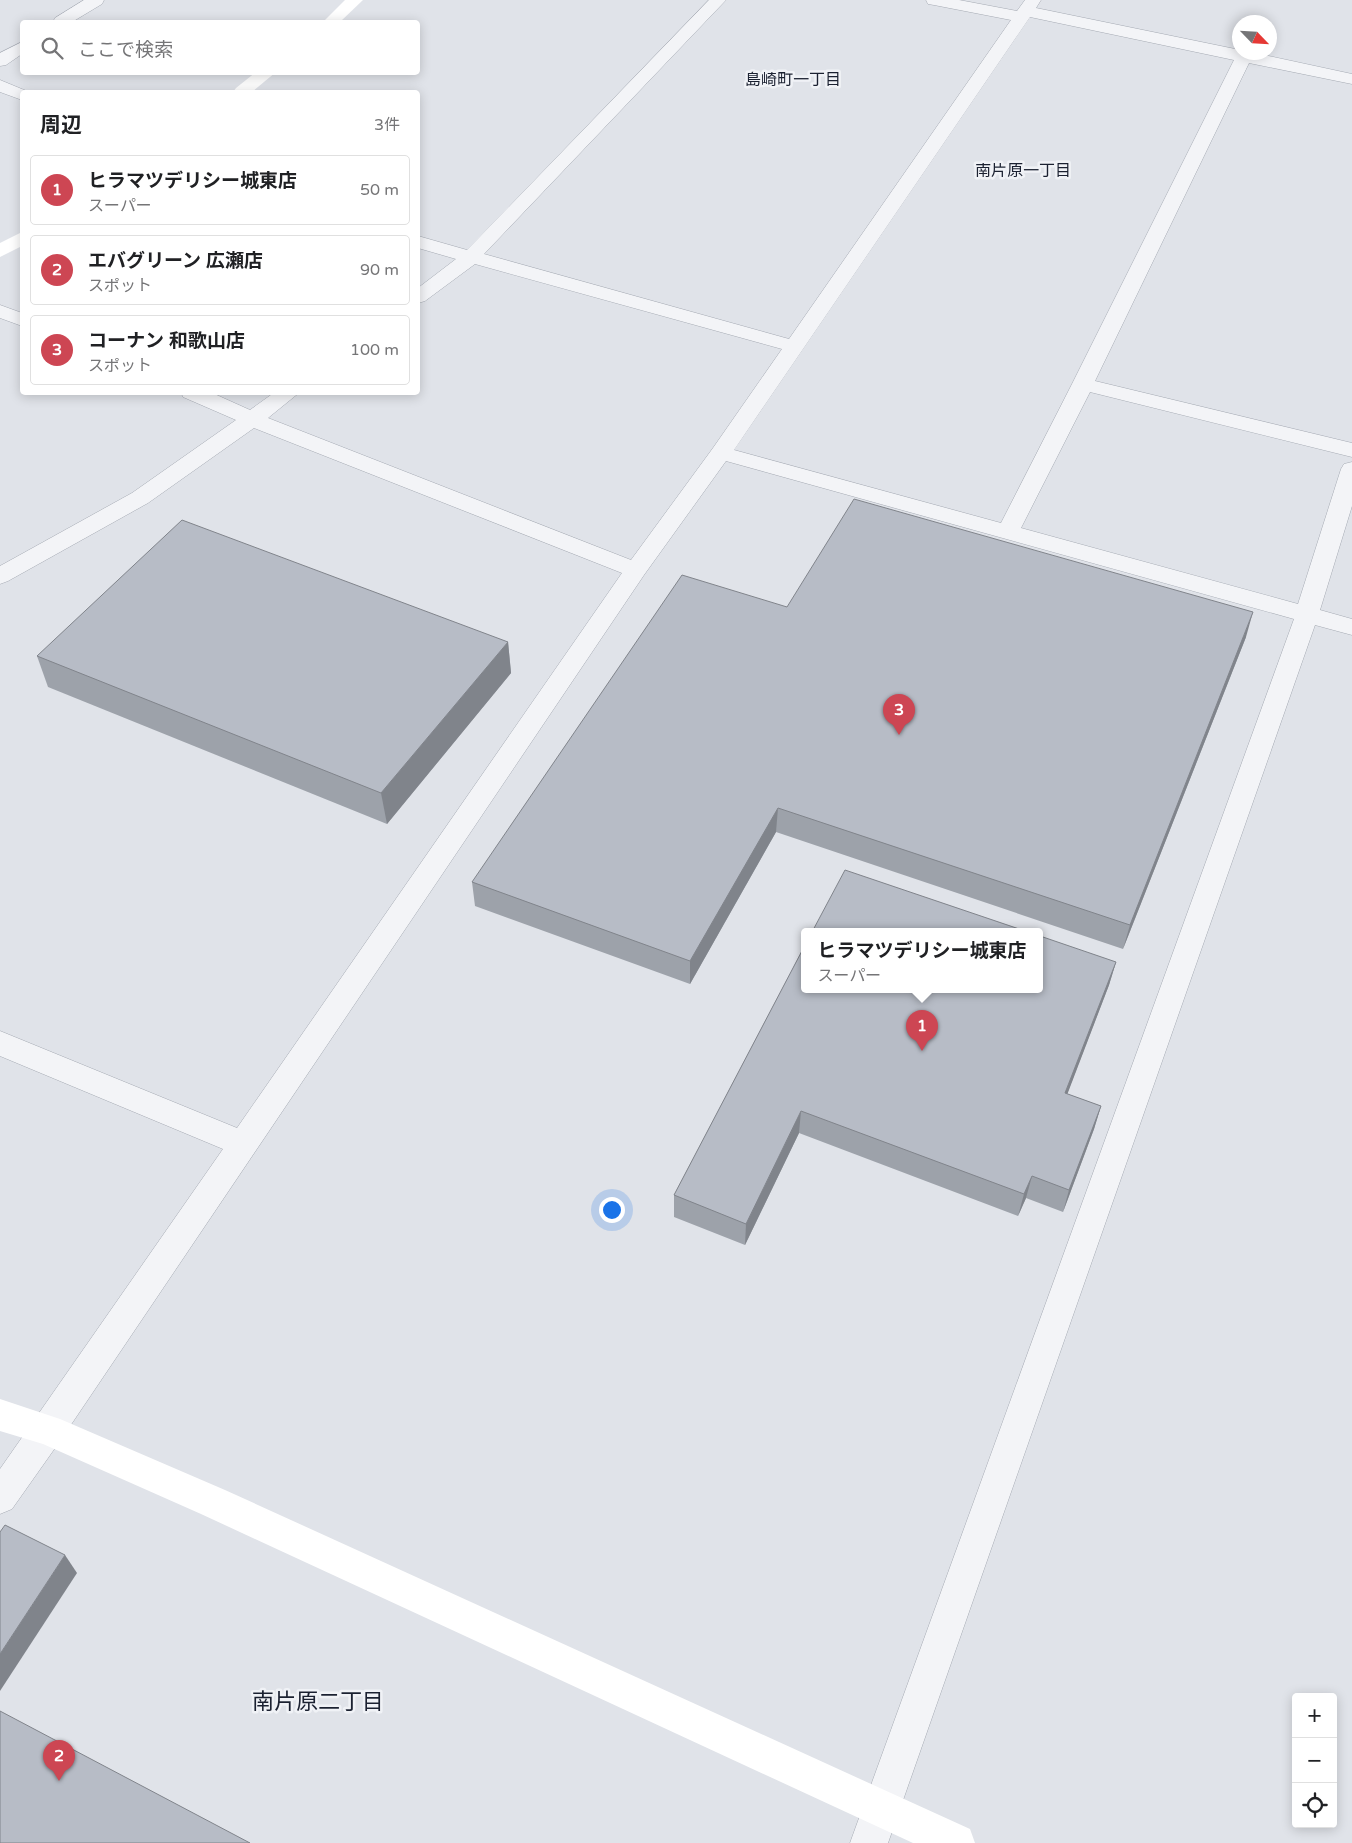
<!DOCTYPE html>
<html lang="ja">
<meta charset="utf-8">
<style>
body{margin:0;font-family:"Varela Round","Noto Sans JP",sans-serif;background:#f6f6f6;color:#202124}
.controls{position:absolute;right:15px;bottom:15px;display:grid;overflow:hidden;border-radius:5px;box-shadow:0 2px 12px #0003}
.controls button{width:45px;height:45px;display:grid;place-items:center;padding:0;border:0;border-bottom:1px solid #e0e0e0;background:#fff;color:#202124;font:25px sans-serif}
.compass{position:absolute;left:1232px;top:15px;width:45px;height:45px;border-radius:50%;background:#fff;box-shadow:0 2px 12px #0003;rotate:115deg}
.you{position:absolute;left:611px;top:1209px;width:18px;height:18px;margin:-12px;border:4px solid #fff;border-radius:50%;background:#1a73e8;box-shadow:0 0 0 8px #1a73e833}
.badge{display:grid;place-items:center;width:32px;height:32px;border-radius:50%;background:#cd4653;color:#fff;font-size:16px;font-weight:700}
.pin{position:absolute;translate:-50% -41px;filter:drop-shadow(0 1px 2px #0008)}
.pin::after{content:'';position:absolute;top:26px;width:18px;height:15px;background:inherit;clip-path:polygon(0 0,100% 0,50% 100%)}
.popup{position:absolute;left:801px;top:928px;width:242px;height:65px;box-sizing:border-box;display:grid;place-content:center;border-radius:5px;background:#fff;filter:drop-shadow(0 1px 4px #0005);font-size:16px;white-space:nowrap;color:#757577}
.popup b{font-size:19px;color:#202124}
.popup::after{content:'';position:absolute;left:50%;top:100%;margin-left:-10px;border:10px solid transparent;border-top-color:#fff}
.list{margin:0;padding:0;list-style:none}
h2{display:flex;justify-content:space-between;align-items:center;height:65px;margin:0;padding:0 20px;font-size:21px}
h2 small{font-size:16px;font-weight:400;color:#757577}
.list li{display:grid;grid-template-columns:32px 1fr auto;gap:15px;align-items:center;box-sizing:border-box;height:70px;margin:0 10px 10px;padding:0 10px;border:1px solid #e0e0e0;border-radius:5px}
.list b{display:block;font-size:19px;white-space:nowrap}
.list p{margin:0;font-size:16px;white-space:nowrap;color:#757577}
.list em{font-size:16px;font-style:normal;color:#757577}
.icon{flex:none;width:28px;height:28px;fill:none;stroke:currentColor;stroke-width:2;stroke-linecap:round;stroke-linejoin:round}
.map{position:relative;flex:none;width:1352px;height:1843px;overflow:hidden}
.search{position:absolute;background:#fff;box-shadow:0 2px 12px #0003;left:20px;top:20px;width:400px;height:55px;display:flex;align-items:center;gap:12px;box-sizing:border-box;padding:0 18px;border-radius:5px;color:#757577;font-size:19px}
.panel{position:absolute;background:#fff;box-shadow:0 2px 12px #0003;left:20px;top:90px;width:400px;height:305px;border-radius:5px}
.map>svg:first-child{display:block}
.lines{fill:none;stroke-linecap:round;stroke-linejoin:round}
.street-casing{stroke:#a5aab3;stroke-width:1}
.street{fill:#f3f4f7;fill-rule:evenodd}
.secondary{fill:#fff;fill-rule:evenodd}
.wall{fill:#9da2aa}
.shaded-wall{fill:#80848b}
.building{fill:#b7bcc6;stroke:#80848b}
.labels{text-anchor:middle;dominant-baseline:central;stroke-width:5;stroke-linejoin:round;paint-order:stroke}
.far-neighbourhood-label{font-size:16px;fill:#1b2131;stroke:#f0f2f6}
.near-neighbourhood-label{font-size:22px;fill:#1b2131;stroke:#f0f2f6}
</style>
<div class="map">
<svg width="1352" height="1843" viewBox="0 0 1352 1843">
<rect width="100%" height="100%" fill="#e0e3e9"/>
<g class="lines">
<g class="street-casing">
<g id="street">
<path d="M84,0H104L102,4L72,22H53L55,18Z"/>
<path d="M709,0H726L484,254L789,339L1011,20L934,5L928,4L926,0H959L1017,11L1025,0H1041L1036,8L1240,50V52H1250L1352,74V84L1249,63L1095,381L1352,443V457L1090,392L1021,528L1298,604L1341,469L1344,464L1352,462V506L1320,610L1352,619V635L1315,625L888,1843H850L1294,619L726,461L644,575L60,1441L12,1509L0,1514V1469L223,1149L0,1056V1031L237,1128L622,573L254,428L148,503L8,581L0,584V566L132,493L236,420L183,397L181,392H210L250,410L275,392H300L268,418L631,560L713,448L782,349L475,264L425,301L418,303V288L456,259L418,248V236L467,250ZM1030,17L1234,60L1072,384L1001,523L734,450Z"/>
<path d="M22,42V54L6,65L0,66V53Z"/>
<path d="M0,80L29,92H22V100L0,92Z"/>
<path d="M0,305L22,313V326L0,318Z"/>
</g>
</g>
<use href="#street" class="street"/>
<g class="secondary">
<path d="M345,0H363L340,22H323Z"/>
<path d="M256,72H276L252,92H233L236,88Z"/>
<path d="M22,232V246L0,257V243Z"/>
<path d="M0,1399L60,1419L225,1490L970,1829L975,1843H913L201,1514L43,1444L0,1431Z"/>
</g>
</g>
<g class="wall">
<path d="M787,607L1246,637L1123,949L776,832L690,984L475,906L472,882Z"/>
<path d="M508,642L511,673L387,824L48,687L37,656Z"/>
<path d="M804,947L1116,962L1109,985L1067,1094L1101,1106L1094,1129L1063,1212L1026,1198L1018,1216L799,1133L745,1245L674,1217V1195Z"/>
</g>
<g class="shaded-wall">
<path d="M1253,612L1246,637L1123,949L1130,925Z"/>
<path d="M508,642L511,673L387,824L381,793Z"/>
<path d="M778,808L776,832L690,984V961Z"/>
<path d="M1116,962L1109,985L1059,1116L1065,1093Z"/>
<path d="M1101,1106L1094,1129L1063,1212L1069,1190Z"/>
<path d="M801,1111L799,1133L745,1245L746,1224Z"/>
<path d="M1032,1176L1026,1198L1018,1216L1024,1194Z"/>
<path d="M65,1555L77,1573L0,1691V1654Z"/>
</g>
<g class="building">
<path d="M854,499L1253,612L1130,925L778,808L690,961L472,882L682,575L787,607Z"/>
<path d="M182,520L508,642L381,793L37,656Z"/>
<path d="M845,870L1028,932H812Z"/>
<path d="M1040,936L1116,962L1065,1093L1101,1106L1069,1190L1032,1176L1024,1194L801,1111L746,1224L674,1195L804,947V990H1040Z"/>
<path d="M5,1525L65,1555L0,1654V1532Z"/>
<path d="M0,1711L250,1843H0Z"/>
</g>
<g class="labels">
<g class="far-neighbourhood-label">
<text x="793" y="80">島崎町一丁目</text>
<text x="1023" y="171">南片原一丁目</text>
</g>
<g class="near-neighbourhood-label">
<text x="318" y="1702">南片原二丁目</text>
</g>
</g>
</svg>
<div class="controls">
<button>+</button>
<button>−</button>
<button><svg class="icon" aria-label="locate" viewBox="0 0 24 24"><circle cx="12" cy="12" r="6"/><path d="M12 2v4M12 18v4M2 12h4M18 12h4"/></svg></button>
</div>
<svg class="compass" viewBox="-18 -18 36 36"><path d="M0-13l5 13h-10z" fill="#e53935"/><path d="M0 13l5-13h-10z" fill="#757577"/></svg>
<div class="you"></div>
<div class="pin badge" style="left:922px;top:1051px">1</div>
<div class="popup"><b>ヒラマツデリシー城東店</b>スーパー</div>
<div class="pin badge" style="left:59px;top:1781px">2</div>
<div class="pin badge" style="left:899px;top:735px">3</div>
<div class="search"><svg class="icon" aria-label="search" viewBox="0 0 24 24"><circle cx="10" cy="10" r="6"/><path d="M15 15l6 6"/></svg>ここで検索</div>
<section class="panel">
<h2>周辺<small>3件</small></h2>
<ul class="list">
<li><span class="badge">1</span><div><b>ヒラマツデリシー城東店</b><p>スーパー</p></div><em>50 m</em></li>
<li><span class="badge">2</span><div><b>エバグリーン 広瀬店</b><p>スポット</p></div><em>90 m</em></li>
<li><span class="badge">3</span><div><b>コーナン 和歌山店</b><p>スポット</p></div><em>100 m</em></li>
</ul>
</section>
</div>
